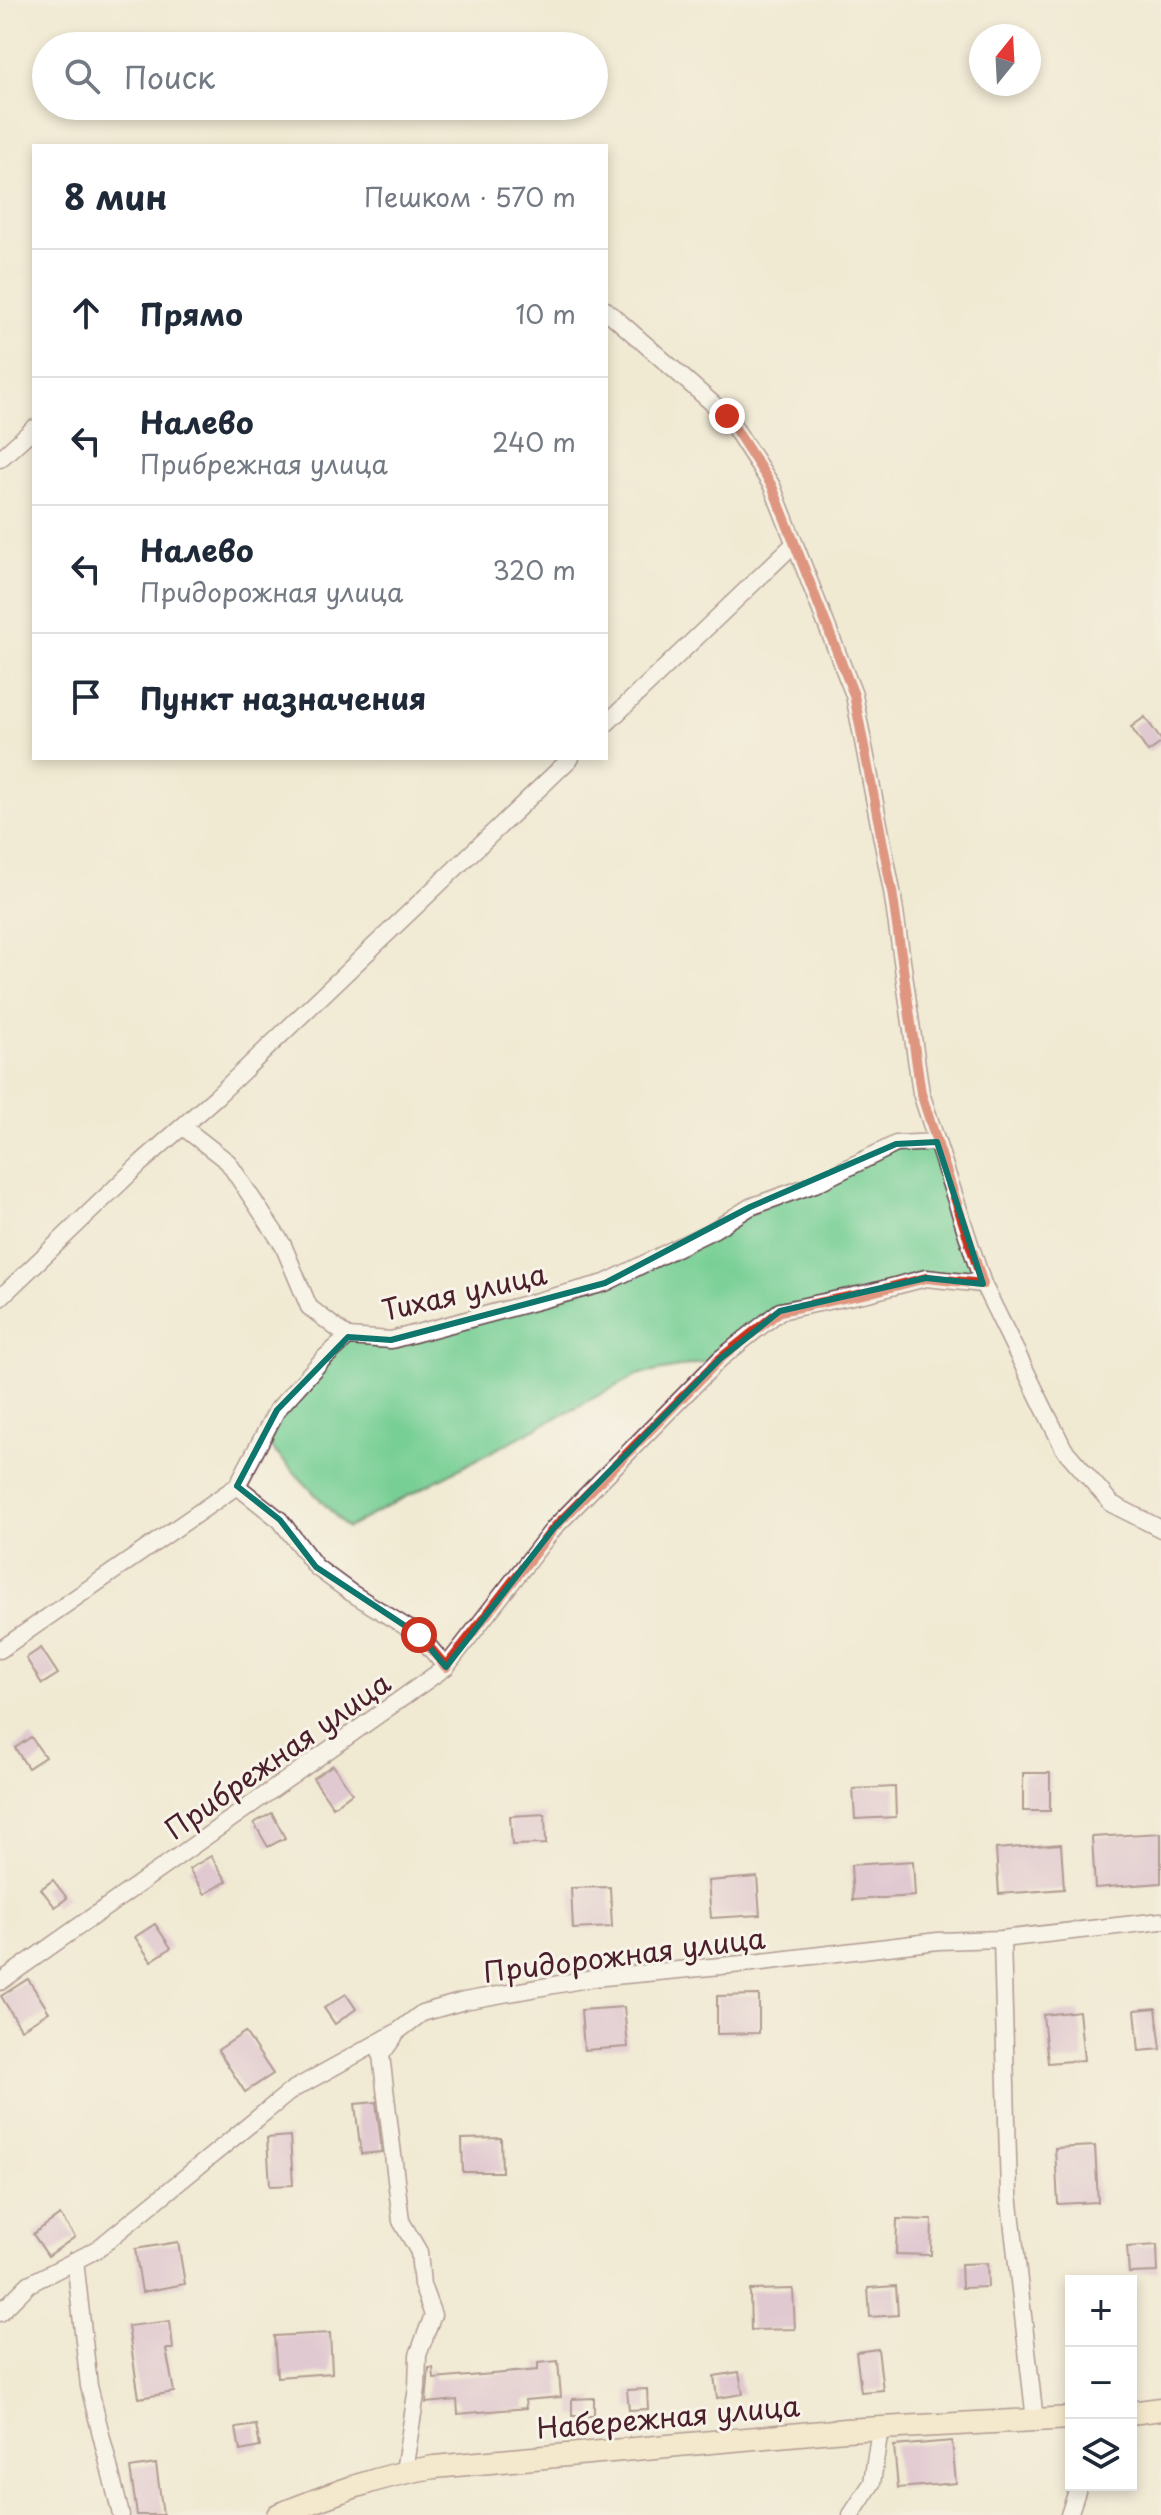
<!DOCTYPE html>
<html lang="ru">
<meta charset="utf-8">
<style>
body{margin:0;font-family:"Playpen Sans",sans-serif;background:#f2f2f3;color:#1f2937}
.controls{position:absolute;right:24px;bottom:24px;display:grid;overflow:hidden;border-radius:0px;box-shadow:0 4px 12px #0003}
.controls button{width:72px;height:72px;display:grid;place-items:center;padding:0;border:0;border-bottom:2px solid #e0e1e3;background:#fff;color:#1f2937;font:40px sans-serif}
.compass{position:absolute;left:969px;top:24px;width:72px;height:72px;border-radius:50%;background:#fff;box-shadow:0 4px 12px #0003;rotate:18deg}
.stop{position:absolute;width:24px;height:24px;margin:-18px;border:6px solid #c8321e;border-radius:50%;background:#fff}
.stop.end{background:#c8321e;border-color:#fff;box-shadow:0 2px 8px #0008}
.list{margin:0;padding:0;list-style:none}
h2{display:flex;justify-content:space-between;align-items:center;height:104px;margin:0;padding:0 32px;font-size:34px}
h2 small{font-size:26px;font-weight:400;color:#747a83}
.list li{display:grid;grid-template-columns:52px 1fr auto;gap:24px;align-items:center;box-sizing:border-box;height:128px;padding:0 32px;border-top:2px solid #e0e1e3}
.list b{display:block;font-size:30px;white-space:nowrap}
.list p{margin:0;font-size:26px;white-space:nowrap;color:#747a83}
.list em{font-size:26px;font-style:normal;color:#747a83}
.icon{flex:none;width:44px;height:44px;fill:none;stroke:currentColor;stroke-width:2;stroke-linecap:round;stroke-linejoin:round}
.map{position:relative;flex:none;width:1161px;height:2515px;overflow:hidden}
.search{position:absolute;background:#fff;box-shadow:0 4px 12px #0003;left:32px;top:32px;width:576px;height:88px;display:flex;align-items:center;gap:20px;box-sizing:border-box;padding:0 28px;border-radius:44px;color:#747a83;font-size:30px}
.panel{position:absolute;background:#fff;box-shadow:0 4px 12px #0003;left:32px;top:144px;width:576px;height:616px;border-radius:0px}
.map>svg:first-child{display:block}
.green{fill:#78cf95;stroke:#617760;stroke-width:2}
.building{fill:#cea2ce}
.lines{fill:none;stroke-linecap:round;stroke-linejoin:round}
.street-casing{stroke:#633d44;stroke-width:19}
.secondary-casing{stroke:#633d44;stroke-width:25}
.street{stroke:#fff;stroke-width:16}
.secondary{stroke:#f8e8c3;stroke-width:22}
.route{stroke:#c8321e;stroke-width:10}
.marked{fill:none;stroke:#0f766e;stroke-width:6;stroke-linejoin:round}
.labels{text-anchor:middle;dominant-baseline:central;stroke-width:6;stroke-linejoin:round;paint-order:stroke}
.street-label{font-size:28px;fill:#4a1f2b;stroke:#f7f3e8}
</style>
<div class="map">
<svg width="1161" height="2515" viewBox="0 0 1161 2515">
<rect width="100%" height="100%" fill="#f7f3e8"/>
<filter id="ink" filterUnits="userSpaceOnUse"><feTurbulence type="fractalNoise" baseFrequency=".0125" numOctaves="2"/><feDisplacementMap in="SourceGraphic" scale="16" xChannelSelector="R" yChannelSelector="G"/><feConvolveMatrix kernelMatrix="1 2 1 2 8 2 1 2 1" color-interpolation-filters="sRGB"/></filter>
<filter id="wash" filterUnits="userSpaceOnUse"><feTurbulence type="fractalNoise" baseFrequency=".006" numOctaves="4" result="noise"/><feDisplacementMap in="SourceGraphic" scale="32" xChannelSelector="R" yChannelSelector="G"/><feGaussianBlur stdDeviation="1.8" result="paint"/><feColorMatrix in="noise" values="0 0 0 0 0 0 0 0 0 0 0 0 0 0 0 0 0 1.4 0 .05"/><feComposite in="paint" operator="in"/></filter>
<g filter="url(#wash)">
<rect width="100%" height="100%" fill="#f1ead3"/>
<path class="green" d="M937,1142L983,1284L926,1278L780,1311L720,1359L637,1375L347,1528L262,1438L348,1337L391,1339L605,1283L896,1144Z"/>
<g id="blocks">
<g class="building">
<path d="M1145,717L1161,740V743L1148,752L1131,727Z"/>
<path d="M41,1648L58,1674L42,1684L26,1658Z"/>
<path d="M31,1737L45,1757L28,1768L15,1748Z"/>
<path d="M333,1765L352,1793L333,1807L313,1778Z"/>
<rect x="1023" y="1773" width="27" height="38"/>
<path d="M895,1787L896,1817L855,1819L853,1789Z"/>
<path d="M272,1813L285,1838L268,1847L254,1823Z"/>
<path d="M545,1814L546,1844L512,1845L510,1816Z"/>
<path d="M1161,1833V1883L1095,1888L1092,1837Z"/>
<path d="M1061,1844L1064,1889L999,1894L996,1849Z"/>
<path d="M211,1856L227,1881L205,1894L189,1869Z"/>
<path d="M913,1861L915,1896L853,1900L851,1865Z"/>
<path d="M757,1877L760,1915L711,1918L708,1881Z"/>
<path d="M53,1880L67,1898L55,1907L41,1889Z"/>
<path d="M610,1887L612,1927L573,1929L571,1888Z"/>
<path d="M155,1924L171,1948L151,1961L135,1937Z"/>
<path d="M28,1979L49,2012L21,2029L1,1996Z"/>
<path d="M346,1994L356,2009L335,2024L324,2008Z"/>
<path d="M759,1995V2033L717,2034V1996Z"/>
<path d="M624,2007L628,2047L584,2050L581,2010Z"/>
<path d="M1156,2008L1161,2049L1139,2051L1135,2010Z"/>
<path d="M1079,2011L1084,2060L1048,2063L1043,2015Z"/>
<path d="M245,2032L273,2074L245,2092L218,2050Z"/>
<path d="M376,2102L382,2152L361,2154L355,2104Z"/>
<path d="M290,2136L293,2185L270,2186L267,2138Z"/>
<path d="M501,2138L502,2172H463L462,2139Z"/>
<path d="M1095,2146L1098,2202L1058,2204L1055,2148Z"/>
<path d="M60,2215L75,2237L48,2256L33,2234Z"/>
<path d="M897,2219L932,2220L931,2255L896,2254Z"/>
<path d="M178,2242L185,2284L142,2292L135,2249Z"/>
<path d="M1157,2245L1158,2272L1129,2273L1127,2247Z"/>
<path d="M987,2263L988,2287L962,2288L961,2264Z"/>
<path d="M896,2286L898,2315L870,2317L868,2288Z"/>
<path d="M793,2289L795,2329L751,2330L750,2290Z"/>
<path d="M170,2321L173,2349H166L174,2392L139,2398L128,2326Z"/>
<path d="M330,2333L332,2373L277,2377L274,2336Z"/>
<path d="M878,2349L883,2390L861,2392L856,2352Z"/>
<path d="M558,2361L561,2397L525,2400L526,2408L458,2414L457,2400L426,2403L429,2368H433L434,2379L538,2370V2363Z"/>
<path d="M739,2372L743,2394L717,2398L714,2376Z"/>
<path d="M647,2389L648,2409L629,2410L627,2390Z"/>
<path d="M594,2398V2416H572V2399Z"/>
<path d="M256,2425L260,2447L240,2451L236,2428Z"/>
<path d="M952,2441L956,2483L898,2488L894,2446Z"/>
<path d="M156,2464L163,2515H137L130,2468Z"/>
</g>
</g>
</g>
<g filter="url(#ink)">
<use href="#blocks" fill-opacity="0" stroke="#633d44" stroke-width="2"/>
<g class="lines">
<g class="street-casing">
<g id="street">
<path d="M606,310L727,416L772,486L854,695L892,891L921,1093L983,1284L1064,1449L1112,1504L1161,1529"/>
<path d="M0,459L34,428"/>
<path d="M606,724L794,544"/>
<path d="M183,1127L228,1162L283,1245L309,1307L348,1337"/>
<path d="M0,1298L142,1162L217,1096L571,758"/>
<path d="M237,1486L280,1520L316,1567L350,1592L419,1635L446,1667"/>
<path d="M0,1650L237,1486L277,1410L323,1359L348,1337L391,1340L605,1283L715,1229L750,1207L815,1184L896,1144L937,1142"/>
<path d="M1002,1939L1009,2194L1035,2420"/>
<path d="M0,1982L446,1667L554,1528L720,1359L780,1311L868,1293L926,1278L983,1284"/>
<path d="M394,2037L381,2055L401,2221L419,2252L422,2285L433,2315L418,2355L417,2388L404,2471"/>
<path d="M75,2260L89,2386L121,2515"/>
<path d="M0,2313L29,2284L96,2250L292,2090L397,2032L422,2013L464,2001L593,1978L753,1963L938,1941L1002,1939L1161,1921"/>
<path d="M851,2515L872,2483L880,2428"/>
<path d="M1069,2515L1079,2485"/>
</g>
</g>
<g class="secondary-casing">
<g id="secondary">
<path d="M1131,2413L1161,2409"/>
<path d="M278,2515C329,2495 380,2475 434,2467L845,2430L1071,2418"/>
</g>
</g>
<use href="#street" class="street"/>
<use href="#secondary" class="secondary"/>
</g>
</g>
<g class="lines" filter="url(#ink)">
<path class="route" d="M419,1635L446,1667L554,1528L720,1359L780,1311L868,1293L926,1278L983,1284L921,1093L892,891L854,695L772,486L727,416"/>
</g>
<path d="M0 0H1161V2515H0ZM937,1142L983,1284L926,1278L780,1311L720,1359L554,1528L446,1667L419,1635L316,1567L280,1520L237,1486L277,1410L348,1337L391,1340L605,1283L750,1207L896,1144Z" fill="#f1ead3" fill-opacity=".55" fill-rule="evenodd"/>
<path class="marked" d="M937,1142L983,1284L926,1278L780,1311L720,1359L554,1528L446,1667L419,1635L316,1567L280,1520L237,1486L277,1410L348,1337L391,1340L605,1283L750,1207L896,1144Z"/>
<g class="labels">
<g class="street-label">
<text transform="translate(464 1291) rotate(-13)">Тихая улица</text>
<text transform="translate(277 1755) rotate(-35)">Прибрежная улица</text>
<text transform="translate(624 1954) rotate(-7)">Придорожная улица</text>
<text transform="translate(668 2416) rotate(-5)">Набережная улица</text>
</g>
</g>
</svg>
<div class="controls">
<button>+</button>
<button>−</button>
<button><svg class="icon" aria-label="layers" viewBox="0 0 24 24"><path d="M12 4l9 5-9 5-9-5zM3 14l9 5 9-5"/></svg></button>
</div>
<svg class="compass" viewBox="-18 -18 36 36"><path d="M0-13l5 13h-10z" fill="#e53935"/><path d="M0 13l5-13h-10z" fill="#747a83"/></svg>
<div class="stop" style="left:419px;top:1635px"></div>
<div class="stop end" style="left:727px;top:416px"></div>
<div class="search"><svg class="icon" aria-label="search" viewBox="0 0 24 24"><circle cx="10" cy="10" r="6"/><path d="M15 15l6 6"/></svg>Поиск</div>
<section class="panel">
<h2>8 мин<small>Пешком · 570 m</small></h2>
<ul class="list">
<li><svg class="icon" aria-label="ahead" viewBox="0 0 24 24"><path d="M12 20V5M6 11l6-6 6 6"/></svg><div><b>Прямо</b></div><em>10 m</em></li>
<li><svg class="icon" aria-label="left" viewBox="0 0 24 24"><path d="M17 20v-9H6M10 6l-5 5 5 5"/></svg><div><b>Налево</b><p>Прибрежная улица</p></div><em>240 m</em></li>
<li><svg class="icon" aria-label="left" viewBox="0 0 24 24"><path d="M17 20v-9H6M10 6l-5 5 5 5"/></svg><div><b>Налево</b><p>Придорожная улица</p></div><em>320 m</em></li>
<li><svg class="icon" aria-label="arrive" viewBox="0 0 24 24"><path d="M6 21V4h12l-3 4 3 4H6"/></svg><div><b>Пункт назначения</b></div></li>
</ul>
</section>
</div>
